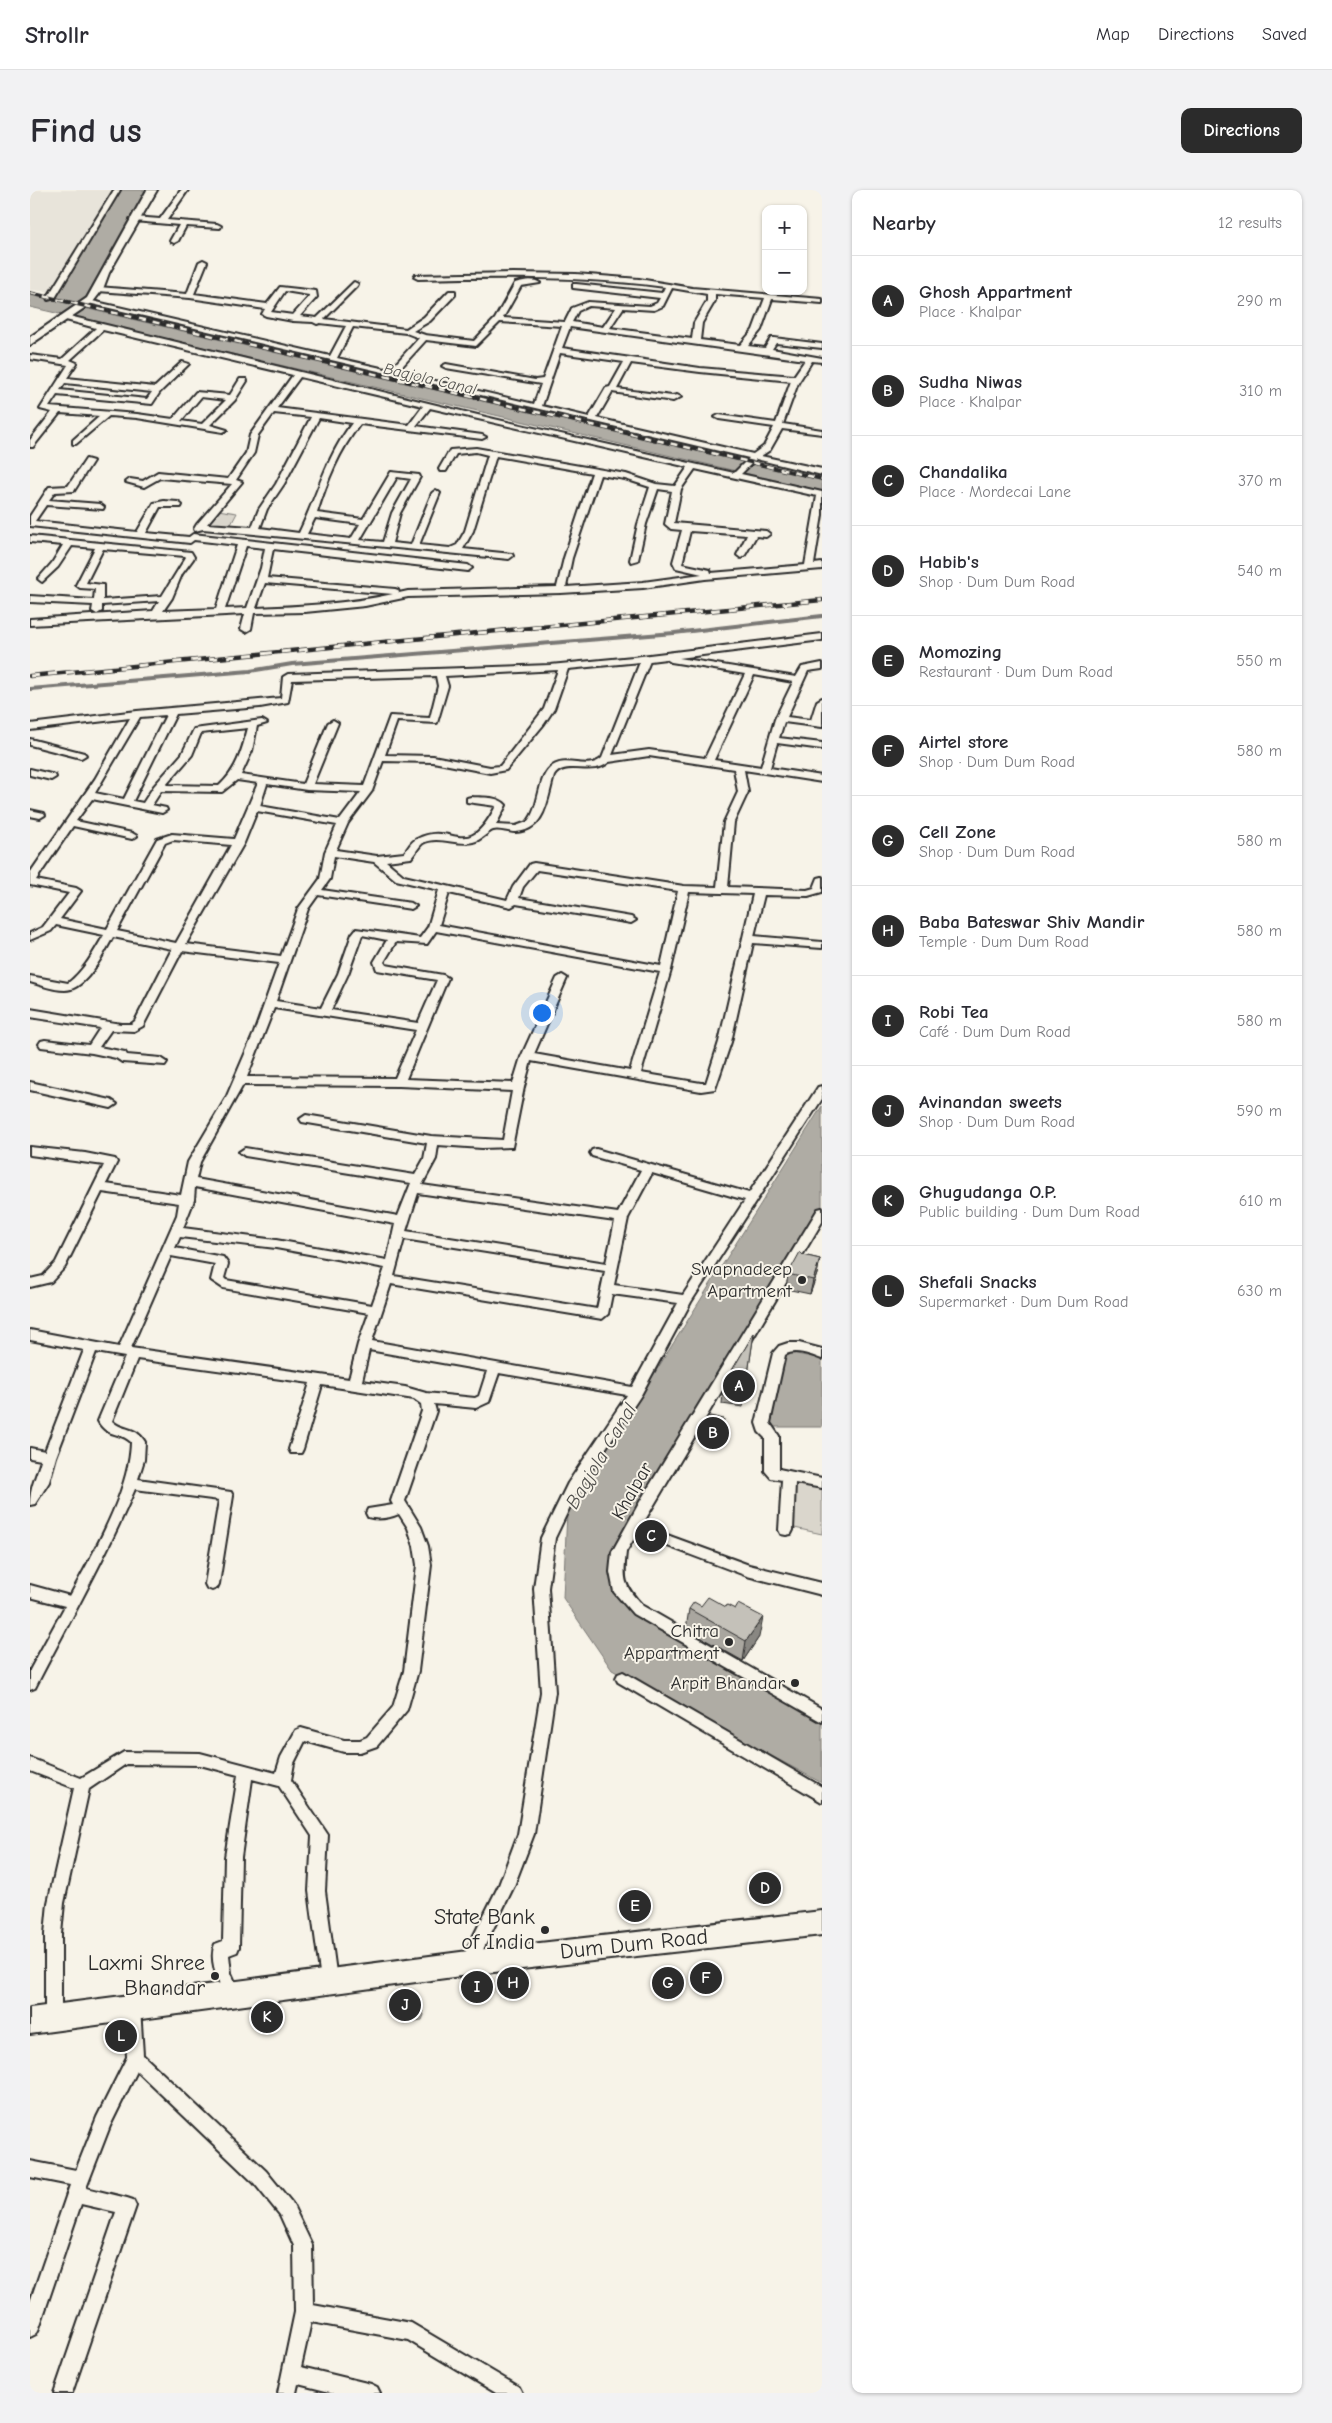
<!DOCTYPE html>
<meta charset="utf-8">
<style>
body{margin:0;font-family:"Comic Neue",sans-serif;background:#f2f2f3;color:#2b2b33}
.controls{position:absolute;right:15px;top:15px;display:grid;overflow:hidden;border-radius:10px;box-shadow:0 1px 4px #0004}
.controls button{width:45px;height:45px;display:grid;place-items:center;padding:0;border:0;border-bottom:1px solid #e1e1e2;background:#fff;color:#2b2b33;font:25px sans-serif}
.you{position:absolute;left:511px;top:822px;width:18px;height:18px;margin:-12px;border:4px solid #fff;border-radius:50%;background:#1a73e8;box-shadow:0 0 0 8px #1a73e833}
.badge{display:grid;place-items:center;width:32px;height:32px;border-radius:50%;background:#2b2b2b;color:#fff;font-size:16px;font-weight:700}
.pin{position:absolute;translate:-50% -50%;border:2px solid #fff;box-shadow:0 1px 5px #0006}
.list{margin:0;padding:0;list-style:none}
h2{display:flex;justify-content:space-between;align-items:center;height:65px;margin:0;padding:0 20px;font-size:21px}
h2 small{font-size:16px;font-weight:400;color:#7c7c81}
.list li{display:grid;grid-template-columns:32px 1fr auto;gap:15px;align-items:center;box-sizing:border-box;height:90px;padding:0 20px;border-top:1px solid #e1e1e2}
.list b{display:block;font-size:19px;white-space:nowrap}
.list p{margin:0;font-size:16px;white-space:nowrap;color:#7c7c81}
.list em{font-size:16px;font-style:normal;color:#7c7c81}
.map{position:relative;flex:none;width:792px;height:2203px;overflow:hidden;border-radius:10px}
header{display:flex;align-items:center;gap:30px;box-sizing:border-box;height:70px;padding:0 25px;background:#fff;border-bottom:1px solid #e1e1e2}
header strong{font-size:24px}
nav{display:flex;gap:28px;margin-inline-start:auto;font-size:18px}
.intro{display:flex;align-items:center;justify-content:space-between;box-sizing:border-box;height:120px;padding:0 30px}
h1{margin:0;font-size:35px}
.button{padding:12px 22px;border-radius:10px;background:#2b2b2b;color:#fff;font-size:18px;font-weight:700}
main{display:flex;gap:30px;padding:0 30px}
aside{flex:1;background:#fff;border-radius:10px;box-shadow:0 1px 4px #0004}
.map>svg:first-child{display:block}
.built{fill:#e8e4da}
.green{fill:#dad6cc;stroke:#82807c}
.water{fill:#afaca4;stroke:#7a7874}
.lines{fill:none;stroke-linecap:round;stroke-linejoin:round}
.stream{stroke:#7a7874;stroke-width:4}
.minor-casing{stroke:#2b2b2b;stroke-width:4}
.tertiary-casing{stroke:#2b2b2b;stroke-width:4}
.primary-casing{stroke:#2b2b2b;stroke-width:4}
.minor{fill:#f7f3e8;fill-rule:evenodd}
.tertiary{fill:#f7f3e8;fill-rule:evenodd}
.primary{fill:#f7f3e8;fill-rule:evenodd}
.rail-far1-casing{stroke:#2b2b2b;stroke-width:4}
.rail-casing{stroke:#2b2b2b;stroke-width:4.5}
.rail-far1{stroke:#f7f3e8;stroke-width:2.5;stroke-dasharray:7;stroke-linecap:butt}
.rail{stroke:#f7f3e8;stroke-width:3;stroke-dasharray:9;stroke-linecap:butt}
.wall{fill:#a9a69f;stroke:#2b2b2b}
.shaded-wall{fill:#898782;stroke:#2b2b2b}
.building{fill:#c4c1b9;stroke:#2b2b2b}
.poi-dot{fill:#2b2b2b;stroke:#f7f3e8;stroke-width:2}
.labels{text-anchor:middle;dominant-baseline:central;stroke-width:4;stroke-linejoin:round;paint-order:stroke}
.far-water-label{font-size:16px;font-style:italic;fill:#53524f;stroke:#f7f3e8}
.poi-label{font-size:19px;fill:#2b2b2b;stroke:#f7f3e8;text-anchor:end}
.street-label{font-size:19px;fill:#2b2b2b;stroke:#f7f3e8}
.water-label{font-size:20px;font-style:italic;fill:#53524f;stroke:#f7f3e8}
.near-poi-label{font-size:22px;fill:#2b2b2b;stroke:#f7f3e8;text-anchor:end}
.near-street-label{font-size:22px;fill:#2b2b2b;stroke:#f7f3e8}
</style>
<header>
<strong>Strollr</strong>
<nav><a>Map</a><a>Directions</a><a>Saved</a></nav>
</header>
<div class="intro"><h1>Find us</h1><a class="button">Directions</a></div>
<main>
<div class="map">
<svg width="792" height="2203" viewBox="0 0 792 2203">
<rect width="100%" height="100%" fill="#f7f3e8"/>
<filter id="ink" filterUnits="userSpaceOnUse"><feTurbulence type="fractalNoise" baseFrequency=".02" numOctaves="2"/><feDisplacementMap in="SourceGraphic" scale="10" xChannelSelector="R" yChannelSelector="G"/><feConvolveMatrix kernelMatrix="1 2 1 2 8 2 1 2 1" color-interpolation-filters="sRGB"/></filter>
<g filter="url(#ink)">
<path class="built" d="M0,0H92L25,102L0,100Z"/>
<g class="green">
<path d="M188,320L207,323L198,340L173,336Z"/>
<path d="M765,1293L792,1299V1344L760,1337Z"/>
</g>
<g class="water">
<path d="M91,0H115L50,117L792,290V301L0,117V105L20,109Z"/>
<path d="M792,916V1022L583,1359L585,1401L792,1530V1593L582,1480L533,1408L537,1323Z"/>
<path d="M751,1161L792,1169V1237H737Z"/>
<path d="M376,1817L392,1819L394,1825L392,1830L373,1833L372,1819Z"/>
</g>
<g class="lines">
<path class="stream" d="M0,499L220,481L262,474L644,443L792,426"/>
<g class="minor-casing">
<g id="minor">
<path d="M84,0H90L25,108L18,110L17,108Z"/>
<path d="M151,0H158L137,30L187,34L191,36L190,38L156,36L148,51L144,53L140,51L149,35L104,31L100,29L104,27L130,29Z"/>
<path d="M173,70L177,72L164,104L237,114L250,97L286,101L287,107L270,126L287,128L324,92L328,94L327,96L294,129L376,139L394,127L419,101H425V105L400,131L383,141L395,145L444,151L465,129L485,93C493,91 503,88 510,93L491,96L473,128L535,132L542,118L558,112L620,116L627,113L630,108L543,98V94H546L632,103L635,97C553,86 471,87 388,89L384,87L385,85L483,83L546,84L609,89L662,98L792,109V113L742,109L731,140L718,156L735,158L741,148H744L792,154V158L746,153L742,159L792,168V172L782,171L768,193L753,234L792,240V244L752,239L740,260L731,266L792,279V285L726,269L711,284L792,302V325L784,374L792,373V379L675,389L613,398L531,403L378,407L335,416L275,422L224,423L221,439L216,442L211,439L215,424L0,435V429L123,421L129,411L72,415V421L67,424L62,421L63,415L0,412V406L64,410L65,399L50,398L46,395L65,358L42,356L28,377L12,392L8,389L22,373L33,355L0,352V346L161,362L164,367L163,369L152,384L142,408L133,421L186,419L207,355L164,350L160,353L0,336V326L19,297L38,296L56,269L63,271L44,301L25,302L19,310L70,314L74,317L73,319L16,315L5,331L107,342L124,313L134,311L148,312L152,315L151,317H130L116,343L159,347L163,344L438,375L442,378L438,381L243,359L237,388L365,399L368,400L369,403L378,401L527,397L534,368L562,283L466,266L443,341L433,359L482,364L483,366L479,369L173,339L165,341L164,339L167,334L202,294L130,288L114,297L96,292L100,289L113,291L128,282L198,289L216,263L220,245L263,185L73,140L40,170L47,173L37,188L125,197L152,172L159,174L130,202L122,214L27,205L19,217L107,224L143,229L166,202L200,205L210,189H216L217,191L205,210L180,235L197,240L193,242L107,228L79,226L46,254H43V250L70,226L30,223L3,257H0V250L22,222L10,219L38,175L0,169V165L32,169L66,138L32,129V125H35L464,229L704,283L719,268L54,112L58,110L300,166L316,136L290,133L287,134L283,132L263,131L236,126L232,124L235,119L160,108L68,101L64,99L68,97L157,104L169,72ZM642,98L677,104V111L664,133L662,149L580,138L593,118L624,120L633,116ZM255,101L279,105V107L263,125L241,122ZM685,104L735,108L723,140L710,155L670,150L672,133L685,111ZM559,116L586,118L573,137L542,132L548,121ZM470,132L532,136L513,189L505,190L416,174L412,176L416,178L511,194L504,214L367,182L396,150L446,156ZM323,137L376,143L389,148L360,180L307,168ZM540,137L775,170L764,186L670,178L532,158ZM530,163L594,172L580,197L576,198L559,227L512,216ZM601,173L670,182L761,191L746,233L689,225L685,227L689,229L744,237L734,256L723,264L567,228L582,202L643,211L651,207L647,205L642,206L587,199ZM270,187L393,216L379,235L247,218ZM35,193L122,202L117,209L30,200ZM171,207L196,210L172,234L151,231ZM400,218L658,277L645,296L626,294L596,284L446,258L420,260L409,279L410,281H416L426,264L446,262L458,265L435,341L427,355L420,358L389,355L410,303L406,300L402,303L381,355L362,353L370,323L390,287L389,285L361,282L333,329L287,323C297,291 309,261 330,234L452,249L456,247L452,245L386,236ZM244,223L281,227L246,294L229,319L222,337L177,334L212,292L206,290L224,263L228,245ZM289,228L322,233C295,269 288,304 269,343L230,338L237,319L254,294ZM665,279L787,306L775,375L681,383L680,380L652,374L660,341L717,345L707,365L711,368L715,365L726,346L736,347L740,344L736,341L644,333L651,299ZM570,285L595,289L620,297L608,334L600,370L601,372L608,370L616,334L628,299L642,301L635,334L641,339L652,340L643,372L646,378L672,384L613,392L536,397L542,368ZM367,287L381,289L362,323L353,352L330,350ZM285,328L330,334L321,349L277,344ZM216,356L235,358L231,378L217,418L195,419ZM73,359L155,366L156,367L132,406L73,410V395L56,393ZM235,393L363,404C317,414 272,416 226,418Z"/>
<path d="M792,444V450L649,468L766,487L772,477L792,473V479L778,481L757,527L781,530L787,511L792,508V537L754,532L749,548L792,553V559L747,553L740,578L792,586V592L714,580L718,602L704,632L698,697L777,700L784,698L788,688L792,687V702L778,706L734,705L724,746L792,752V758L723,753L701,852L685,899L671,901L501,871L494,897L482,957L452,958L408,955L406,969L392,995L588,1023L611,980L562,966L560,963L562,960L566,959L719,1003L788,897L792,896V909L661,1112L611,1205L548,1300L525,1348L518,1398L525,1502L504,1644L484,1696L444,1778L438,1780L432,1778L430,1773L469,1695L488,1644L511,1502L504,1398L511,1348L538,1293L597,1205L469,1183L459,1212L446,1218L404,1214L406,1221L375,1311L391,1337L398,1356L401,1375L388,1481L377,1520L347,1556L330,1562H314L275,1551L264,1573L261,1590L298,1645L295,1701L307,1790L305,1795L299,1797L293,1795L291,1790L279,1701L282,1646L249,1596L222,1589L211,1667L209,1757L207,1762L199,1765L201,1783L210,1803L208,1808L202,1810L196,1808C189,1792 178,1771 185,1754L193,1751L195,1667L208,1585L170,1575L96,1574L59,1599L34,1713L31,1744V1828L29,1833L23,1836L17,1833L15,1828V1744L18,1713L44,1598L0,1581V1568L51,1588L94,1562L170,1563L246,1583L251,1567L266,1540L271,1538L314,1550H330L337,1547L363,1517L374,1481L387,1375L384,1356L378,1338L369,1324C360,1328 348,1330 338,1327L336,1323L338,1319L363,1315L361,1311L392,1221L391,1214L384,1209L292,1195L273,1259L271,1263H261L259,1259L280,1193L107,1169L82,1231C93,1242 105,1235 115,1252L114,1270L108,1289L201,1302L203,1306L189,1394L187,1398L182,1400L177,1398L175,1394L189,1310L105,1299C76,1367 39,1432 5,1498L0,1500V1480L35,1416L0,1407V1395L40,1406C63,1363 100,1301 101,1252C90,1241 77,1248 68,1231L95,1167L66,1162L26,1267L19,1292L5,1314L0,1315C0,1297 6,1288 11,1270L0,1268V1258L15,1261L54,1160L0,1150V1140L89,1157L147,1025L149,1013L72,1002L35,1077L21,1092L0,1097V1089L13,1086L26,1072L74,975L0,965V957L55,963L85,969L87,972L76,994L151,1005L158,972L196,908L224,843L249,773L152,761L113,836L104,841L81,840L69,857L95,862L97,865L131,868L137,872L135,875L92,872L86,868L62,863L11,857L9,854L11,851L15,850L59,855L70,838L0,827V819L91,834H101L105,831L142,759L83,747C74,763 56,800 35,800C23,800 11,795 0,792V786L38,793C54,781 64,762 74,745L26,735L21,741L0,750V743L13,737L39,703L0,695V683L65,589L100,528L0,540V534L107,521L251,508L253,487L258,484L520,475L603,467ZM636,469L641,472L715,484L675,568L619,560L582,565L620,471ZM610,472L572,568C557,582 535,564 520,578C507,590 510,618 497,632L486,636L466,635L476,615C468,606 453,608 441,607L437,608V612L466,616C436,674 424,630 387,649C381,651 378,659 374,663L347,666L306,660L318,633L342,601L353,571L403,572L460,583L476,580L514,534L524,519L538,479ZM528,480L514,519L470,576L460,577L403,566L355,565L367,531L407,533L418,496L415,486ZM724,485L763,492L745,529L731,577L684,570ZM406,486L408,496L400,528L360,526L334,596L283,594L308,533L303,530L298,533L273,594L211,585L222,561L227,536L237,533L232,530L164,539L152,564L124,596L113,613L103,611L146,524L230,517L258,512L262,490ZM136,525L94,609L65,603L110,527ZM218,538C212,560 207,580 189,596L136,595L162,565L171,543ZM619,566L704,579L708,602L694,632L687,697L654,696L504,673L500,674L483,697L477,710L374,686L356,671L381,668C385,664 388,657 393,653C407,645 428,656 443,652C452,650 457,642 463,640C469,638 479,642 486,642C516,640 517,609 524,586C534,569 563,587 579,572ZM207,590L228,593L204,649L142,644L127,649L77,739L30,729L51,701L46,698L6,690L43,636L102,649L107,646L102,643L46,631L62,609L132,623L137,620L136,618L122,615L131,601L192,602ZM237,594L277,600L331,602L310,630L230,616ZM227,621L307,635L295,662L290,689L268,719L251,766L156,754L214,653ZM143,650L201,655L146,753L87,741L135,653ZM304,666L344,672L366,690L409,700L398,737L390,748L326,739L322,744L308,784L291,818L246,811L278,719L288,705L381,719L386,716L381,713L292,700L300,689ZM507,680L648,701L631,776L409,735L419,703L481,717L486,714L601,733L606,730L601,727L489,708L493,697ZM659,702L723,704L689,852L676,893H671L611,883L641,780ZM406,741L630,782L600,881L504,864L537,788L532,785L527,788L491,867L483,893L376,889L418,788L413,785L356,775L354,772L366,752L397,754ZM332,745L357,750L344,772L347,780L407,790L388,833L301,820L318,784ZM244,818L386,840L365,888L217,887ZM213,895L369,896L482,901L473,950L401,946L276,925L270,929L272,932L397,953L394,969L385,985L215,958L209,962L215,966L381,993L368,1026L166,989L170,972ZM622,983L715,1010L653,1105L584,1095L598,1028ZM165,997L365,1034L357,1070L246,1050L153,1038L164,1010ZM388,1003L585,1031L576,1073L376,1041ZM150,1047L246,1058L355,1078L342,1115L196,1090L194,1088L198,1074L193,1067L145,1058ZM374,1049L575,1081L567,1119L364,1086ZM141,1066L185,1074L181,1090L193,1098L339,1123L328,1154L319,1189L101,1158ZM361,1094L572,1129L578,1124L582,1104L648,1113L602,1197L342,1151ZM339,1160L457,1181L449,1206L445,1208L396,1203L375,1197L332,1191Z"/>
<path d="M0,549L54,563L56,565L51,568L0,555Z"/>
<path d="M0,579L25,585L26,587L21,590L0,585Z"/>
<path d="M0,620L14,623L15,625L10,628L0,626Z"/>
<path d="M0,892L81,910L87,914L81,918L0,900Z"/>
<path d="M792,1018V1032L596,1362C593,1390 593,1395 613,1416L792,1519V1532L603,1424L584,1402L580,1382L582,1362L612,1308L788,1019Z"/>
<path d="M758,1153H769L792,1159V1169C781,1165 765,1158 755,1165L740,1233L749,1246V1279L792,1288V1298L765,1293L763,1340L761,1344L756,1345L751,1344L749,1340L752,1290L741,1288L735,1281V1248L729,1242L726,1233L743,1163L749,1156Z"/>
<path d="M637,1345L719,1375L792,1393V1405L717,1386L632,1354L630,1350L632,1346Z"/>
<path d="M593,1482L792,1597V1612L588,1492L586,1488L588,1484Z"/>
<path d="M102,1810L108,1812L110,1817L113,1865L236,1981L262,2013L282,2055L283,2115L381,2133L489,2197L492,2203H466L378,2150L281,2132L271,2177L341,2194L347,2197L350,2203H304L268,2194L266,2203H248L265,2122L264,2056L250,2025L224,1993L107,1881L80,1936L56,1998L97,2008L103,2010L106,2016L42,2203H24L86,2022L51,2014L9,2138L6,2144L0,2147V2112L40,1995L0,1987V1971L46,1980L67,1927L97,1867L94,1817L96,1812Z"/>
</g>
</g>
<g class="tertiary-casing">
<path id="tertiary" d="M117,0H127L79,83L73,99L63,112L0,155V147L57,108Z"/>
</g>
<g class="primary-casing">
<path id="primary" d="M792,1721V1745L438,1785L0,1844V1818L438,1761Z"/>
</g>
<use href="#minor" class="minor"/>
<use href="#tertiary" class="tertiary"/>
<use href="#primary" class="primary"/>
<g class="rail-far1-casing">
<path id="rail-far1" d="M0,103L792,289"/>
</g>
<g class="rail-casing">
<path id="rail" d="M0,486L792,410"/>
</g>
<use href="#rail-far1" class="rail-far1"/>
<use href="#rail" class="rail"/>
</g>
<g class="wall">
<path d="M773,1065L790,1069L787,1084L780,1104L756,1099L758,1084Z"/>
<path d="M724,1143L713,1217L692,1214L694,1194Z"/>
<path d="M693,1237L689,1256L671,1254V1246Z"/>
<path d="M634,1344L630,1345L629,1352L611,1350V1346Z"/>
<path d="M671,1416L729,1447L713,1471L656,1439L659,1419Z"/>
</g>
<g class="shaded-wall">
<path d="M790,1069L787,1084L780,1104L783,1090Z"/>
<path d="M634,1340V1344L630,1345L631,1342Z"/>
<path d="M733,1427L729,1447L713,1471L716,1451Z"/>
</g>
<g class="building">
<path d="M770,1062L773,1065L790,1069L783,1090L758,1084Z"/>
<path d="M724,1143L716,1197L694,1194Z"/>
<path d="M680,1226L694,1229L690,1249L671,1246Z"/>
<path d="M615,1335L634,1340L631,1342L630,1349L611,1346Z"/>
<path d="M678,1407L696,1417L697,1415L705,1419L708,1414L733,1427L716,1451L659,1419L664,1412L671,1416Z"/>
</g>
</g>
<g class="poi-dot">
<circle cx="772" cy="1090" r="5"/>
<circle cx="699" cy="1452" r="5"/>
<circle cx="765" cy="1493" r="5"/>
<circle cx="515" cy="1740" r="5"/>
<circle cx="185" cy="1786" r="5"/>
</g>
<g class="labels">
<g class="far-water-label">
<text transform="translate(400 189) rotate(13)">Bagjola Canal</text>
</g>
<g class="poi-label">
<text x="762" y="1079">Swapnadeep<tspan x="762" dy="22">Apartment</tspan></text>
<text x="689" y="1441">Chitra<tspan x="689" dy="22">Appartment</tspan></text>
<text x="755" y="1493">Arpit Bhandar</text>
</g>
<g class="street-label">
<text transform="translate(602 1301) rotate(-60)">Khalpar</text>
</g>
<g class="water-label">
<text transform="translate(571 1266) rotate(-59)">Bagjola Canal</text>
</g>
<g class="near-poi-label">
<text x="505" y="1727">State Bank<tspan x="505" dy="25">of India</tspan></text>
<text x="175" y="1773">Laxmi Shree<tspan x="175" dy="25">Bhandar</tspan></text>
</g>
<g class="near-street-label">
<text transform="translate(604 1754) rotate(-6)">Dum Dum Road</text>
</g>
</g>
</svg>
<div class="controls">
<button>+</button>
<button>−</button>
</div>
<div class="you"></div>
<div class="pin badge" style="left:709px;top:1196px">A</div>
<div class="pin badge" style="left:683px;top:1243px">B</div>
<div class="pin badge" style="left:621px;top:1346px">C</div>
<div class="pin badge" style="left:735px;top:1698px">D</div>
<div class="pin badge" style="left:605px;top:1716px">E</div>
<div class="pin badge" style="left:676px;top:1788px">F</div>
<div class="pin badge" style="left:638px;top:1793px">G</div>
<div class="pin badge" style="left:483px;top:1793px">H</div>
<div class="pin badge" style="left:447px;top:1797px">I</div>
<div class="pin badge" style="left:375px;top:1815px">J</div>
<div class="pin badge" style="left:237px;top:1827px">K</div>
<div class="pin badge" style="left:91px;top:1846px">L</div>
</div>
<aside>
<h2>Nearby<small>12 results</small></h2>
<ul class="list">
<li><span class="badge">A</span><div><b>Ghosh Appartment</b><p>Place · Khalpar</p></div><em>290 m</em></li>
<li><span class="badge">B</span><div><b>Sudha Niwas</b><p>Place · Khalpar</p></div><em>310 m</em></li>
<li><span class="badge">C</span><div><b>Chandalika</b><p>Place · Mordecai Lane</p></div><em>370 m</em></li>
<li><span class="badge">D</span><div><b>Habib's</b><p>Shop · Dum Dum Road</p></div><em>540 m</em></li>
<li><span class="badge">E</span><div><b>Momozing</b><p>Restaurant · Dum Dum Road</p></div><em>550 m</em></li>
<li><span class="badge">F</span><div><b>Airtel store</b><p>Shop · Dum Dum Road</p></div><em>580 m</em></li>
<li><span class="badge">G</span><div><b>Cell Zone</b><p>Shop · Dum Dum Road</p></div><em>580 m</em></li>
<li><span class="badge">H</span><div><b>Baba Bateswar Shiv Mandir</b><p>Temple · Dum Dum Road</p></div><em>580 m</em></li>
<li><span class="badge">I</span><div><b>Robi Tea</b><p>Café · Dum Dum Road</p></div><em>580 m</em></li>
<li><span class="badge">J</span><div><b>Avinandan sweets</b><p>Shop · Dum Dum Road</p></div><em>590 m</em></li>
<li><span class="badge">K</span><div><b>Ghugudanga O.P.</b><p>Public building · Dum Dum Road</p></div><em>610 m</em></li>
<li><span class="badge">L</span><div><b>Shefali Snacks</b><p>Supermarket · Dum Dum Road</p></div><em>630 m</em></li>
</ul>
</aside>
</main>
